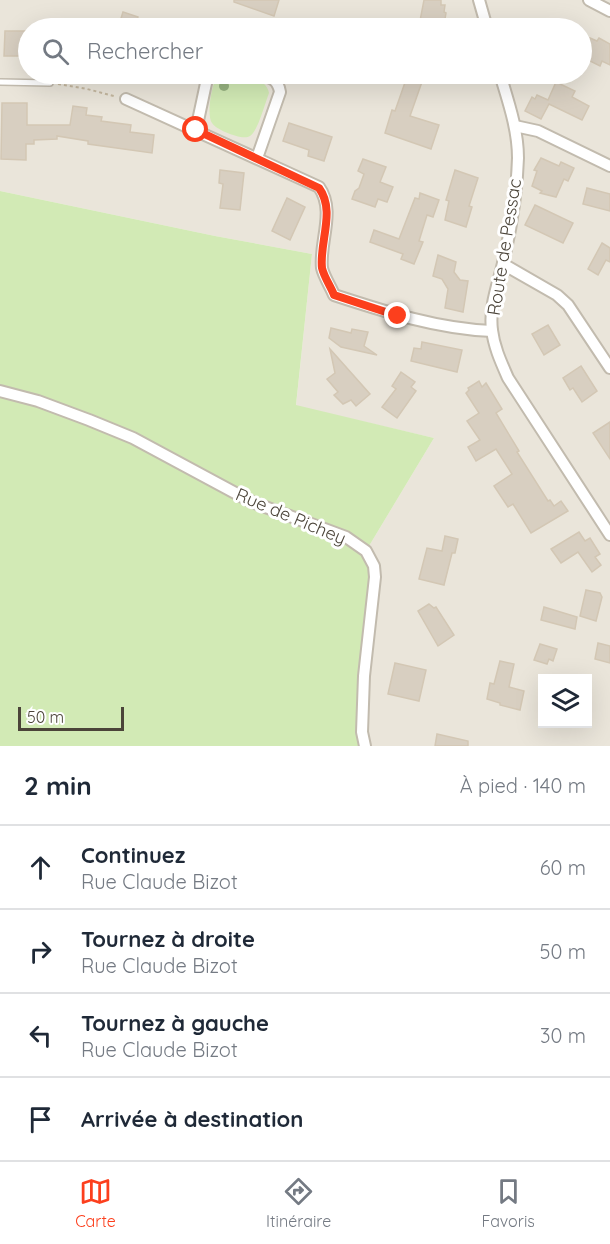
<!DOCTYPE html>
<html lang="fr">
<meta charset="utf-8">
<style>
body{margin:0;font-family:Quicksand,sans-serif;background:#f2f2f3;color:#1f2937}
.controls{position:absolute;right:18px;bottom:18px;display:grid;overflow:hidden;border-radius:0px;box-shadow:0 6px 24px #0002}
.controls button{width:54px;height:54px;display:grid;place-items:center;padding:0;border:0;border-bottom:2px solid #e0e1e3;background:#fff;color:#1f2937;font:30px sans-serif}
.scale{position:absolute;left:18px;bottom:15px;width:106px;box-sizing:border-box;padding-left:6px;border:3px solid #4b4439;border-top:0;font-size:16px;line-height:21px;white-space:nowrap;color:#4b4439;-webkit-text-stroke:4px #fff;paint-order:stroke}
.stop{position:absolute;width:18px;height:18px;margin:-14px;border:4px solid #fc3f1d;border-radius:50%;background:#fff}
.stop.end{background:#fc3f1d;border-color:#fff;box-shadow:0 2px 6px #0008}
.list{margin:0;padding:0;list-style:none}
h2{display:flex;justify-content:space-between;align-items:center;height:78px;margin:0;padding:0 24px;font-size:26px}
h2 small{font-size:20px;font-weight:400;color:#747a83}
.list li{display:grid;grid-template-columns:39px 1fr auto;gap:18px;align-items:center;box-sizing:border-box;height:84px;padding:0 24px;border-top:2px solid #e0e1e3}
.list b{display:block;font-size:22px;white-space:nowrap}
.list p{margin:0;font-size:20px;white-space:nowrap;color:#747a83}
.list em{font-size:20px;font-style:normal;color:#747a83}
.icon{flex:none;width:33px;height:33px;fill:none;stroke:currentColor;stroke-width:2;stroke-linecap:round;stroke-linejoin:round}
.map{position:relative;flex:none;width:610px;height:746px;overflow:hidden}
.search{position:absolute;background:#fff;box-shadow:0 6px 24px #0002;left:18px;right:18px;top:18px;height:66px;display:flex;align-items:center;gap:15px;box-sizing:border-box;padding:0 21px;border-radius:33px;color:#747a83;font-size:22px}
.sheet{height:414px;background:#fff}
nav{display:flex;justify-content:space-around;align-items:center;box-sizing:border-box;height:84px;border-top:2px solid #e0e1e3;background:#fff;font-size:16px;color:#747a83}
nav a{display:grid;justify-items:center;gap:3px}
nav .on{color:#fc3f1d}
.map>svg:first-child{display:block}
.residential{fill:#eae5da;fill-rule:evenodd}
.green{fill:#d2eab5}
.building{fill:#d8cfc1;stroke:#d3c7b4;stroke-width:1.5}
.lines{fill:none;stroke-linecap:round;stroke-linejoin:round}
.lane-casing{stroke:#c2bbae;stroke-width:8}
.street-casing{stroke:#c2bbae;stroke-width:14}
.path{stroke:#c4b79f;stroke-width:2;stroke-dasharray:3 3;stroke-linecap:butt}
.lane{stroke:#fff;stroke-width:5}
.street{stroke:#fff;stroke-width:10}
.tree{fill:#97b381}
.route{stroke:#fc3f1d;stroke-width:8}
.labels{text-anchor:middle;dominant-baseline:central;stroke-width:6;stroke-linejoin:round;paint-order:stroke}
.street-label{font-size:18px;fill:#4b4439;stroke:#fff}
</style>
<div class="map">
<svg width="610" height="746" viewBox="0 0 610 746">
<rect width="100%" height="100%" fill="#f6f3ec"/>
<path class="residential" d="M0,0H610V746H365L366,551L434,438L296,406L312,254L215,236L0,191ZM28,28H582V74H28ZM542,678H588V724H542Z"/>
<g class="green">
<path d="M219,74C234,73 266,75 269,93C265,103 258,131 250,136C243,141 216,130 212,123C206,115 212,80 219,74Z"/>
<path d="M0,191L215,236L312,254L296,405L434,438L366,551L374,566L365,746H0Z"/>
</g>
<g class="building">
<path d="M234,0H279L274,16L234,2Z"/>
<path d="M424,0H441V5H445L444,12L446,13L444,25L420,21Z"/>
<path d="M123,12L138,17L134,28H118Z"/>
<path d="M5,31H28V49H26V56H4Z"/>
<path d="M590,38L597,41L599,38L610,44V65L602,61L600,66L582,57Z"/>
<path d="M408,74L423,79L410,116L439,125L431,149L385,133L392,110L395,111Z"/>
<path d="M556,82L575,91L572,97L589,106L582,120L549,104L541,119L525,111L532,97L535,99L537,95L548,100Z"/>
<path d="M2,103H27V125H70L73,106L87,108L86,115L102,117L101,121L131,125L130,132L154,135L152,153L88,144V141L57,136V139L34,140V144H26V160L1,159Z"/>
<path d="M289,123L332,137L324,161L308,156L309,150L283,141Z"/>
<path d="M541,158L559,166L561,162L574,168L568,181L564,179L556,197L540,193L542,191L532,186L537,171L534,170Z"/>
<path d="M363,159L386,167L380,182L393,187L387,202L378,199L375,207L352,199L355,191L359,188L364,174L358,171Z"/>
<path d="M220,170L244,173L240,210L220,208L223,184L219,183Z"/>
<path d="M455,170L478,178L469,206L472,207L466,227L445,220L449,201L446,200Z"/>
<path d="M587,188L610,194V211L583,204Z"/>
<path d="M420,193L439,200L433,217L427,215L419,241L423,242L414,264L401,259L403,254L370,242L374,230L399,239L415,198L419,199Z"/>
<path d="M287,198L305,207L290,240L272,231Z"/>
<path d="M535,205L573,223L563,243L525,225Z"/>
<path d="M602,243L610,248V262L606,260L598,275L588,269Z"/>
<path d="M438,255L456,262L454,272L460,280L468,281L463,312L445,308L448,289L442,279L433,276Z"/>
<path d="M548,325L560,345L544,355L532,334Z"/>
<path d="M331,328L351,333L352,329L368,332L364,346L377,355L341,347L329,338Z"/>
<path d="M422,342L462,350L457,372L411,361L414,348L421,349Z"/>
<path d="M330,349L370,394L356,406L351,400L343,404L334,395L338,392L327,379L335,373Z"/>
<path d="M581,366L597,391L582,402L573,388L570,390L563,378Z"/>
<path d="M401,372L415,382L411,387L416,391L397,418L382,407L396,389L392,386Z"/>
<path d="M479,381L482,387L486,383L502,409L496,413L519,451L517,452L548,501L550,500L554,506L561,501L568,511L531,533L513,504L508,507L494,486L512,474L496,449L476,461L468,447L480,440L467,421L479,413L466,393L469,390L468,388Z"/>
<path d="M610,422V459L593,433Z"/>
<path d="M579,532L585,541L590,538L600,554L595,557L601,565L592,572L578,552L561,563L551,549Z"/>
<path d="M445,536L458,539L455,553H452L444,585L419,579L427,548L442,551Z"/>
<path d="M586,590L600,593L602,597L596,621L580,616Z"/>
<path d="M429,604L434,608L436,607L454,635L438,646L418,611Z"/>
<path d="M544,607L577,617L575,629L541,620Z"/>
<path d="M598,643L610,646V663L595,659Z"/>
<path d="M540,644L557,649L553,661L549,659L547,664L534,660Z"/>
<path d="M500,661L514,664L509,687L524,691L520,710L500,705V703L487,699L490,683L494,684Z"/>
<path d="M395,663L426,670L419,701L388,694Z"/>
<path d="M437,734L468,741V746H435Z"/>
</g>
<g class="lines">
<g class="lane-casing">
<path id="lane" d="M0,82L50,83"/>
</g>
<g class="street-casing">
<g id="street">
<path d="M479,0L487,28"/>
<path d="M589,0L610,11"/>
<path d="M500,74C508,101 518,129 518,158C517,193 511,229 503,263C498,285 489,306 492,330C494,347 501,362 508,378L610,535"/>
<path d="M126,99L319,187C336,211 319,242 322,268C324,277 331,287 334,295C386,312 438,329 492,331"/>
<path d="M515,126L538,131L610,166"/>
<path d="M196,130L208,74"/>
<path d="M257,158L280,92C278,79 270,77 259,74"/>
<path d="M503,264L557,295L568,305L610,368"/>
<path d="M0,391L38,401L89,420L133,438L252,502L346,537L366,551L374,566L375,577L364,676L362,732L365,746"/>
</g>
</g>
<path class="path" d="M58,84L87,89L114,96"/>
<use href="#lane" class="lane"/>
<use href="#street" class="street"/>
</g>
<circle class="tree" cx="224" cy="86" r="5"/>
<g class="lines">
<path class="route" d="M196,130L319,188C336,211 319,242 322,268C324,277 331,287 334,295L398,316"/>
</g>
<g class="labels">
<g class="street-label">
<text transform="translate(504 247) rotate(-81)">Route de Pessac</text>
<text transform="translate(291 516) rotate(23)">Rue de Pichey</text>
</g>
</g>
</svg>
<div class="controls">
<button><svg class="icon" aria-label="layers" viewBox="0 0 24 24"><path d="M12 4l9 5-9 5-9-5zM3 14l9 5 9-5"/></svg></button>
</div>
<div class="scale">50 m</div>
<div class="stop" style="left:196px;top:130px"></div>
<div class="stop end" style="left:398px;top:316px"></div>
<div class="search"><svg class="icon" aria-label="search" viewBox="0 0 24 24"><circle cx="10" cy="10" r="6"/><path d="M15 15l6 6"/></svg>Rechercher</div>
</div>
<section class="sheet">
<h2>2 min<small>À pied · 140 m</small></h2>
<ul class="list">
<li><svg class="icon" aria-label="ahead" viewBox="0 0 24 24"><path d="M12 20V5M6 11l6-6 6 6"/></svg><div><b>Continuez</b><p>Rue Claude Bizot</p></div><em>60 m</em></li>
<li><svg class="icon" aria-label="right" viewBox="0 0 24 24"><path d="M7 20v-9h11M14 6l5 5-5 5"/></svg><div><b>Tournez à droite</b><p>Rue Claude Bizot</p></div><em>50 m</em></li>
<li><svg class="icon" aria-label="left" viewBox="0 0 24 24"><path d="M17 20v-9H6M10 6l-5 5 5 5"/></svg><div><b>Tournez à gauche</b><p>Rue Claude Bizot</p></div><em>30 m</em></li>
<li><svg class="icon" aria-label="arrive" viewBox="0 0 24 24"><path d="M6 21V4h12l-3 4 3 4H6"/></svg><div><b>Arrivée à destination</b></div></li>
</ul>
</section>
<nav>
<a class="on"><svg class="icon" aria-label="map" viewBox="0 0 24 24"><path d="M3 6l6-2 6 2 6-2v14l-6 2-6-2-6 2zM9 4v14M15 6v14"/></svg>Carte</a>
<a><svg class="icon" aria-label="directions" viewBox="0 0 24 24"><path d="M12 3l9 9-9 9-9-9zM9 14v-3h6M13 9l2 2-2 2"/></svg>Itinéraire</a>
<a><svg class="icon" aria-label="saved" viewBox="0 0 24 24"><path d="M7 4h10v16l-5-4-5 4z"/></svg>Favoris</a>
</nav>
